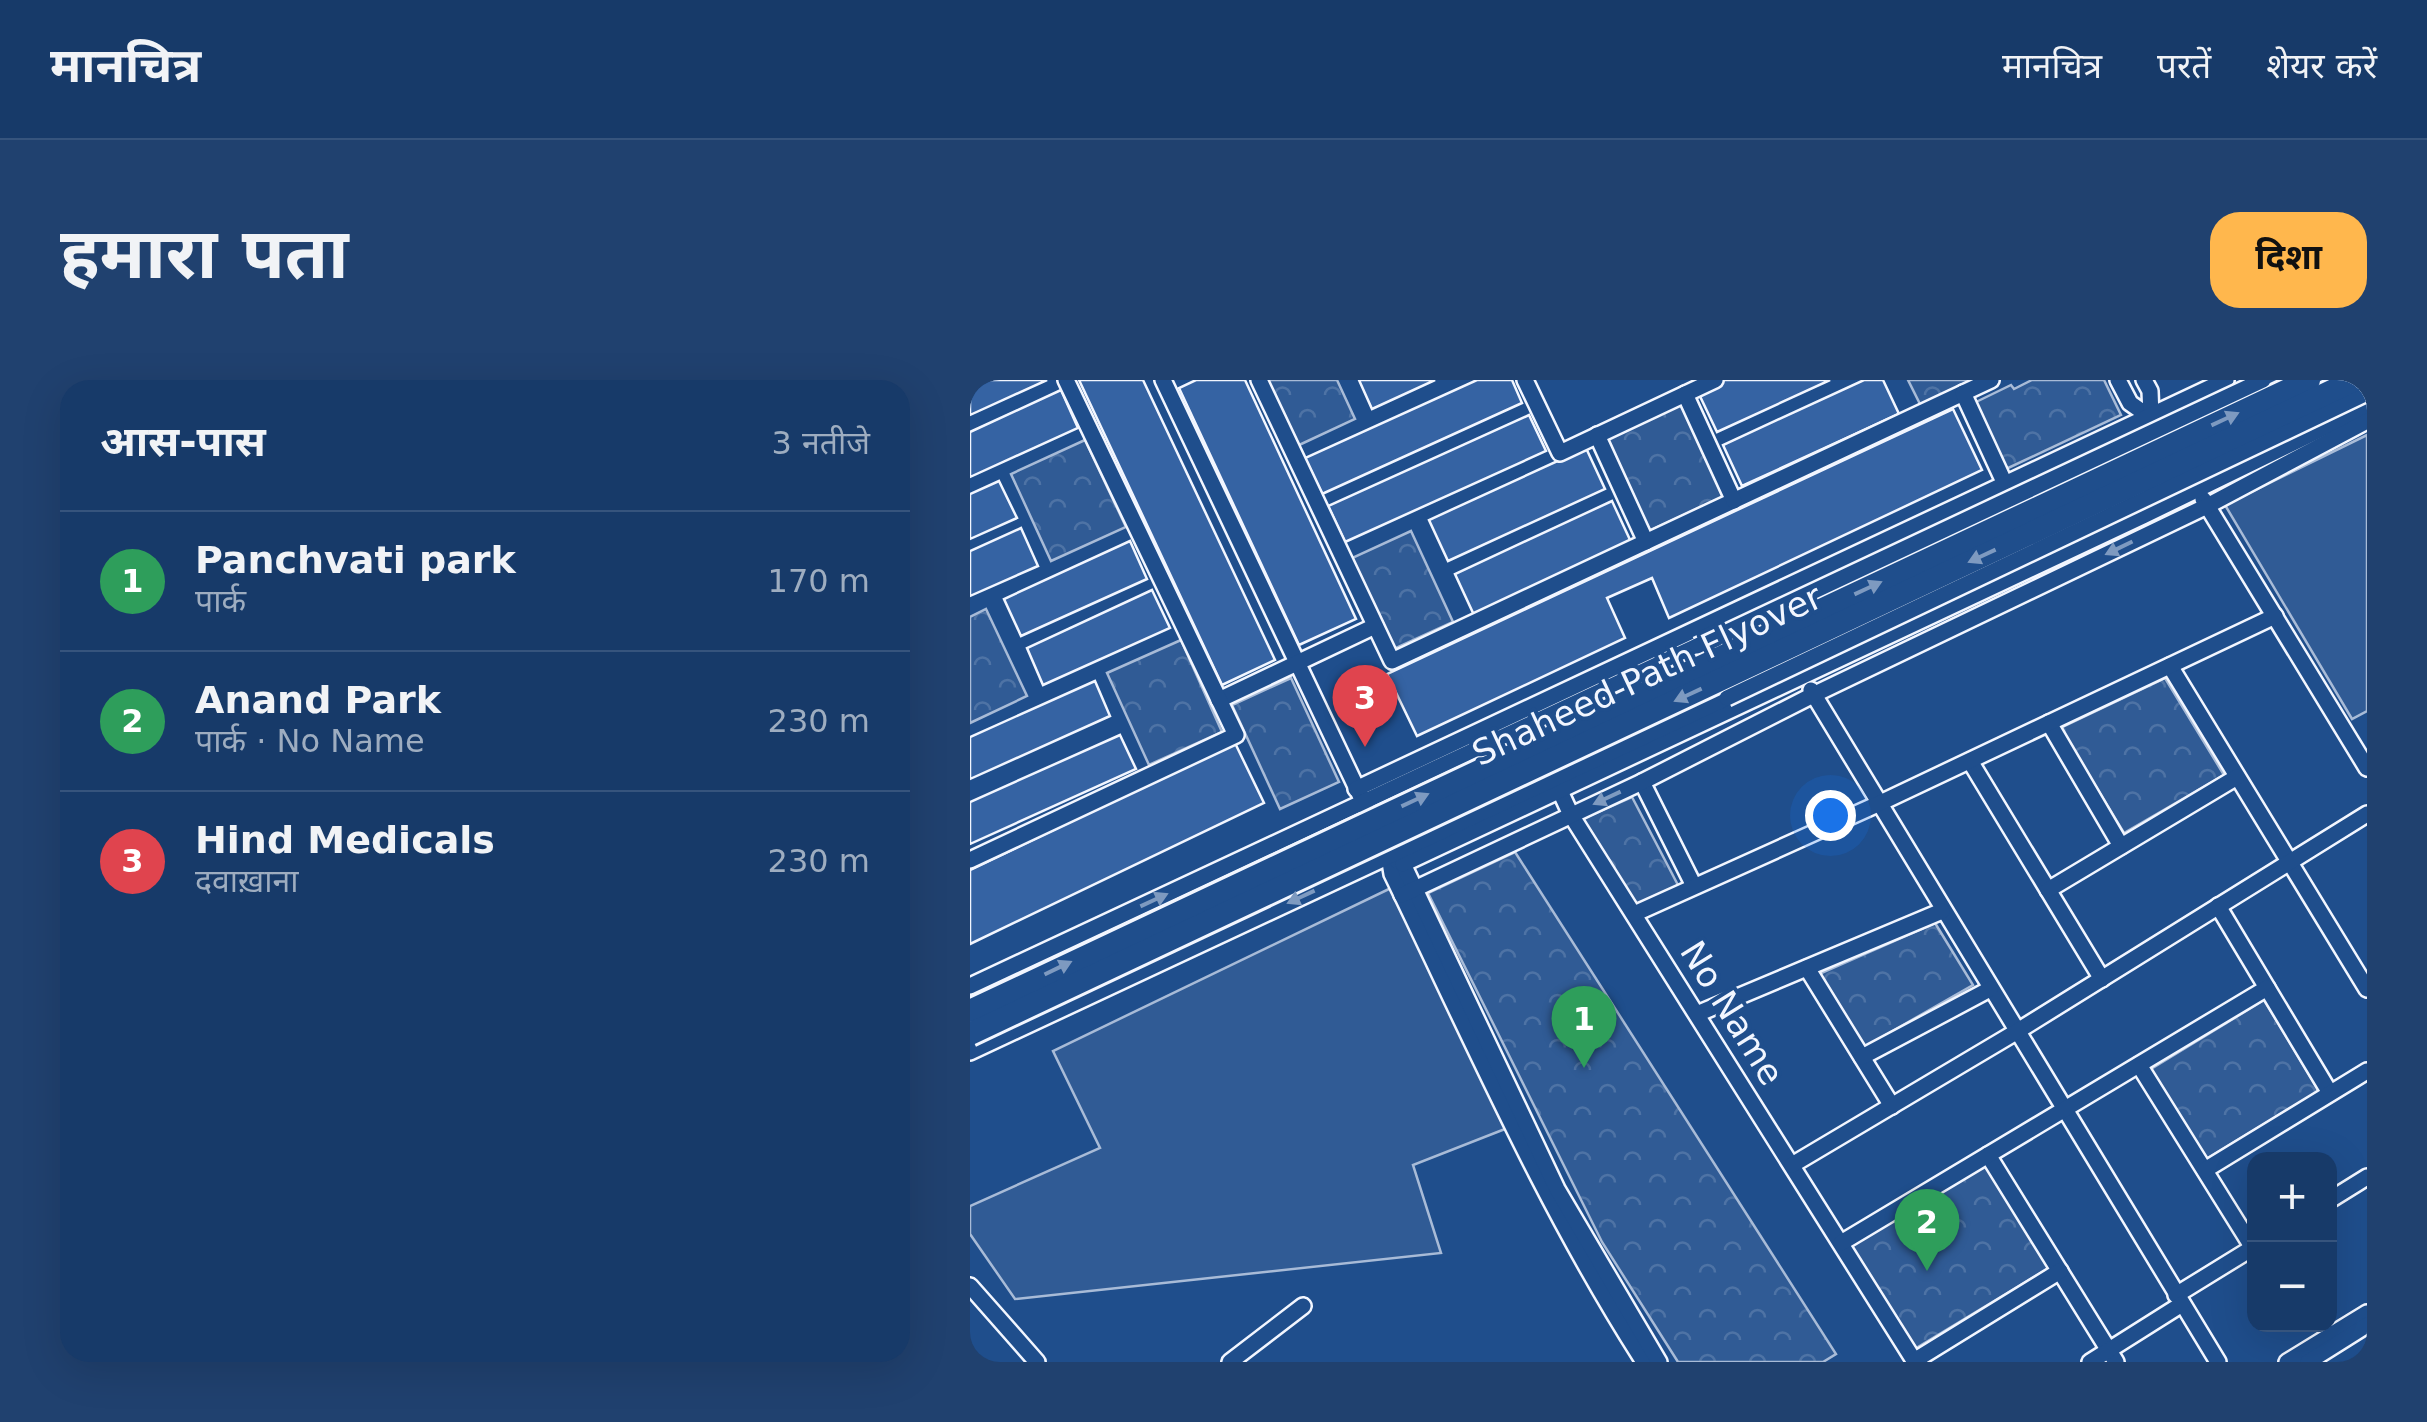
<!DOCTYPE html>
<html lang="hi">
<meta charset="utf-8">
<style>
body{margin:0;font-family:"DejaVu Sans","Noto Sans Devanagari",sans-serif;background:#20416f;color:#f1f3f6}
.controls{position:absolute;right:30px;bottom:30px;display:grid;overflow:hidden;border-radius:20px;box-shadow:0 10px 40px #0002}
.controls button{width:90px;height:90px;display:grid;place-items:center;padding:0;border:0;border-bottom:2px solid #36547d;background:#173a69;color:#f1f3f6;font:50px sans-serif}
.you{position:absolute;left:860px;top:435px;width:35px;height:35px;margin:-25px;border:8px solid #fff;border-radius:50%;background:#1a73e8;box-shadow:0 0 0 15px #1a73e833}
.badge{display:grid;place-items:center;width:65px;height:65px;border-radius:50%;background:#ffb74d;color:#fff;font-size:32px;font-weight:700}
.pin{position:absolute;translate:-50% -82px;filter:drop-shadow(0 2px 5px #0008)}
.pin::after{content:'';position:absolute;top:52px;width:35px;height:30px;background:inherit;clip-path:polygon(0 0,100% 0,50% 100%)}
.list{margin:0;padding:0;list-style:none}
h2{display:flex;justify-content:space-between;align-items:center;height:130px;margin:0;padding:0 40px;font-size:42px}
h2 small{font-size:32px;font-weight:400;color:#9eadc0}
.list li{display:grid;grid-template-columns:65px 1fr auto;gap:30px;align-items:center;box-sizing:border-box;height:140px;padding:0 40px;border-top:2px solid #36547d}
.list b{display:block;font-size:38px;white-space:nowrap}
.list p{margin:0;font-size:32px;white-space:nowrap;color:#9eadc0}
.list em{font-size:32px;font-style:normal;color:#9eadc0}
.map{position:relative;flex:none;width:1397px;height:982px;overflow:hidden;border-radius:30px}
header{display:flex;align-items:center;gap:60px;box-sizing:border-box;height:140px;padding:0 50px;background:#173a69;border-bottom:2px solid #36547d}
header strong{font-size:48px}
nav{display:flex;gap:55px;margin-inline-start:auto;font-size:35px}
.intro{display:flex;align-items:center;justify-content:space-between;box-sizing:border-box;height:240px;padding:0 60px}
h1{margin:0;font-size:70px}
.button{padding:25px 45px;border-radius:30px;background:#ffb74d;color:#111;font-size:35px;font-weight:700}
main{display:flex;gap:60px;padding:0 60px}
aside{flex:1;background:#173a69;border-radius:30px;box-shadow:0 10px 40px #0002}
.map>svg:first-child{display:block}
.grass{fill:#305b95;stroke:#a8bbd7;stroke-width:2.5}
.forest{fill:url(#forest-crowns);stroke:#a8bbd7;stroke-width:2.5}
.building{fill:#3563a3;stroke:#f2f6ff;stroke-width:2.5}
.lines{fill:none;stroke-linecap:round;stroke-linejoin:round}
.minor-casing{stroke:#f2f6ff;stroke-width:20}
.minor{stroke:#1f4e8c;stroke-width:15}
.minor-bridge-casing{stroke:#f2f6ff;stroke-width:20;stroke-linecap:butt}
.highway-bridge-casing{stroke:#f2f6ff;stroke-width:28;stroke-linecap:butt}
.minor-bridge{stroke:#1f4e8c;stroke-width:15}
.highway-bridge{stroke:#1f4e8c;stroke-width:22}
.oneway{fill:#7e9ac0}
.labels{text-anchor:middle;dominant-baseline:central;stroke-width:8;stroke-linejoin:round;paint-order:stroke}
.street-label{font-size:35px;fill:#f2f6ff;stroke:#1f4e8c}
</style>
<header>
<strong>मानचित्र</strong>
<nav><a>मानचित्र</a><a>परतें</a><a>शेयर करें</a></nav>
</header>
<div class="intro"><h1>हमारा पता</h1><a class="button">दिशा</a></div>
<main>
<aside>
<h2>आस-पास<small>3 नतीजे</small></h2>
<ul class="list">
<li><span class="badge" style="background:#2e9e5b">1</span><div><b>Panchvati park</b><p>पार्क</p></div><em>170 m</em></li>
<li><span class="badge" style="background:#2e9e5b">2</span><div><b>Anand Park</b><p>पार्क · No Name</p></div><em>230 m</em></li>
<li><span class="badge" style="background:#e0444e">3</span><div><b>Hind Medicals</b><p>दवाख़ाना</p></div><em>230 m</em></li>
</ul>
</aside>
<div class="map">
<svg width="1397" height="982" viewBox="0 0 1397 982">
<defs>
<pattern id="forest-crowns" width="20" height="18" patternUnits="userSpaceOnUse" patternTransform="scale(2.5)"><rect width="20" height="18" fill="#305b95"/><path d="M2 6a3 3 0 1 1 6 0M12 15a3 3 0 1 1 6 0" fill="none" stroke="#4e73a5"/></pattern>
</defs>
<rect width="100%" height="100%" fill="#1f4e8c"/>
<g class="grass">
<path d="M1397,55V331L1382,339L1255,125Z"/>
<path d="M421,508L535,749L443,785L471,873L45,919L0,854V826L130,768L83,671Z"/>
</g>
<g class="forest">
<path d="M296,0H367L385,39L327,66Z"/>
<path d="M938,0H1004L951,26Z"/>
<path d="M1062,0H1134L1151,35L1036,89L1004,23L1041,5L1044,9Z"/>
<path d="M712,23L755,116L679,151L635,59Z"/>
<path d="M115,60L156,147L81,181L41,94Z"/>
<path d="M441,151L483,242L424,269L382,178Z"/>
<path d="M16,229L57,316L0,343V237Z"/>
<path d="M211,260L252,352L179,385L137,293Z"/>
<path d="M321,298L369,402L310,429L262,325Z"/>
<path d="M1195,298L1254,395L1154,453L1090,348Z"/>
<path d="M662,417L709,507L666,524L612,439Z"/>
<path d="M545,472L866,974L853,982H708L632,862L458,513Z"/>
<path d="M965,543L1003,605L893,668L849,594Z"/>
<path d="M1294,620L1349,711L1236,779L1181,689Z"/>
<path d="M1015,783L1079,888L943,970L879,866Z"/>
</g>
<g class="building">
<path d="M0,0H77L0,35Z"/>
<path d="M109,0H173L305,280L252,305Z"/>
<path d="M226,0H275L386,239L329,265L209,8Z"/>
<path d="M389,0H465L402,29Z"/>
<path d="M507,0H542L552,23L352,114L335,78Z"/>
<path d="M753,0H860L747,52L728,12Z"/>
<path d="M894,0H913L929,34L772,106L753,65Z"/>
<path d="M91,10L108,48L0,97V52Z"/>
<path d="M983,29L1012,90L699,238L682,198L637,218L655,258L447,356L417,294Z"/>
<path d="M559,35L576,71L375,162L358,126Z"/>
<path d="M616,68L635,109L478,181L459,140Z"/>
<path d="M29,101L47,138L0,159V114Z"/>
<path d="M642,121L661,162L504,235L485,194Z"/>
<path d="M51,148L68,186L0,216V171Z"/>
<path d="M160,161L177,199L51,256L34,219Z"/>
<path d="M182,210L200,248L73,305L57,268Z"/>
<path d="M125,301L140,336L0,399V357Z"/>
<path d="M150,355L166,389L0,464V422Z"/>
<path d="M265,363L294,423L0,564V490Z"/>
</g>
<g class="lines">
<g class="minor-casing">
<g id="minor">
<path d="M193,0L419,476L422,494C502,659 575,828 674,982"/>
<path d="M289,0L422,281L1021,0"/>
<path d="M555,0L590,73L745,0"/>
<path d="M1148,0L1160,23L1184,40"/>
<path d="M1174,0L1180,11L1181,36"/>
<path d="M993,13L1035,104"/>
<path d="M715,14L764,121"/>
<path d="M627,55L676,162"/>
<path d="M1233,119L1397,388"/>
<path d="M1200,286L1397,609"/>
<path d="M841,310L1248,982"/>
<path d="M249,320L405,246"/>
<path d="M1079,343L1151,466"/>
<path d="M1000,381L1132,599"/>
<path d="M672,402L724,506"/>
<path d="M386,409L1256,0"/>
<path d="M590,411L601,435L945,982"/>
<path d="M0,480L266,355L96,0"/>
<path d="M427,481L433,484L587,809L689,982"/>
<path d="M433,484L1173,136L1397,27"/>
<path d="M1078,510L1267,397"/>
<path d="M432,515L672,402L843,315L1237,126L1397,41"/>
<path d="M1248,526L1360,713"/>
<path d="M664,534L908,424L1305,236"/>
<path d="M837,588L922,726"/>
<path d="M0,606L727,266"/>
<path d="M727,634L972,531"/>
<path d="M0,672L757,318"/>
<path d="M892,677L1020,609"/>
<path d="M1169,685L1283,868"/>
<path d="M1018,775L1146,982"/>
<path d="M822,785L1046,652L1397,434"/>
<path d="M1235,790L1397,691"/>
<path d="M1360,820L1397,797"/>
<path d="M871,863L1297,608"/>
<path d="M0,906L67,982"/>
<path d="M1206,915L1284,867"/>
<path d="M944,981L1090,891"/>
<path d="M260,982L333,926"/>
<path d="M1120,982L1212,924"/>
<path d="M1317,982L1397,933"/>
<path d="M1338,982L1397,945"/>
</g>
</g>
<use href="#minor" class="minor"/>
<g class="minor-bridge-casing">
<g id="minor-bridge">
<path d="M727,266L1293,0"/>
<path d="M757,318L1397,13"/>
</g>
</g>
<g class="highway-bridge-casing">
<g id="highway-bridge">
<path d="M0,631L1339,0"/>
<path d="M0,654L1385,0"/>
</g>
</g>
<use href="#minor-bridge" class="minor-bridge"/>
<use href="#highway-bridge" class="highway-bridge"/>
</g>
<defs><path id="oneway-solid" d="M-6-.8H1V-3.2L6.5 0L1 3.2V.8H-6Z" transform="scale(2.5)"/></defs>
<g class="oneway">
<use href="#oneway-solid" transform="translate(1255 39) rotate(-25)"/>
<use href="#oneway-solid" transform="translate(1149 168) rotate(154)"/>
<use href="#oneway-solid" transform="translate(1012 176) rotate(155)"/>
<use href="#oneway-solid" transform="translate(898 208) rotate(-25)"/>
<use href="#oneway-solid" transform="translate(718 315) rotate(155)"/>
<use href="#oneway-solid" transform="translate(637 418) rotate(155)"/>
<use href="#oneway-solid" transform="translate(445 420) rotate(-25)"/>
<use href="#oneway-solid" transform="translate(331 517) rotate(155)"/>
<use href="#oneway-solid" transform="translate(184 520) rotate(-25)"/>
<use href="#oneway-solid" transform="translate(88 588) rotate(-26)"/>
</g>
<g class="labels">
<g class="street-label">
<text transform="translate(677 295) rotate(-25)">Shaheed Path Flyover</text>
<text transform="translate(762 633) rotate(58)">No Name</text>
</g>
</g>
</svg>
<div class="controls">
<button>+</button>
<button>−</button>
</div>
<div class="you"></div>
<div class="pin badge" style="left:614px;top:688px;background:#2e9e5b">1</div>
<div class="pin badge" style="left:957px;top:891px;background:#2e9e5b">2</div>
<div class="pin badge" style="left:395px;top:367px;background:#e0444e">3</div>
</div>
</main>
